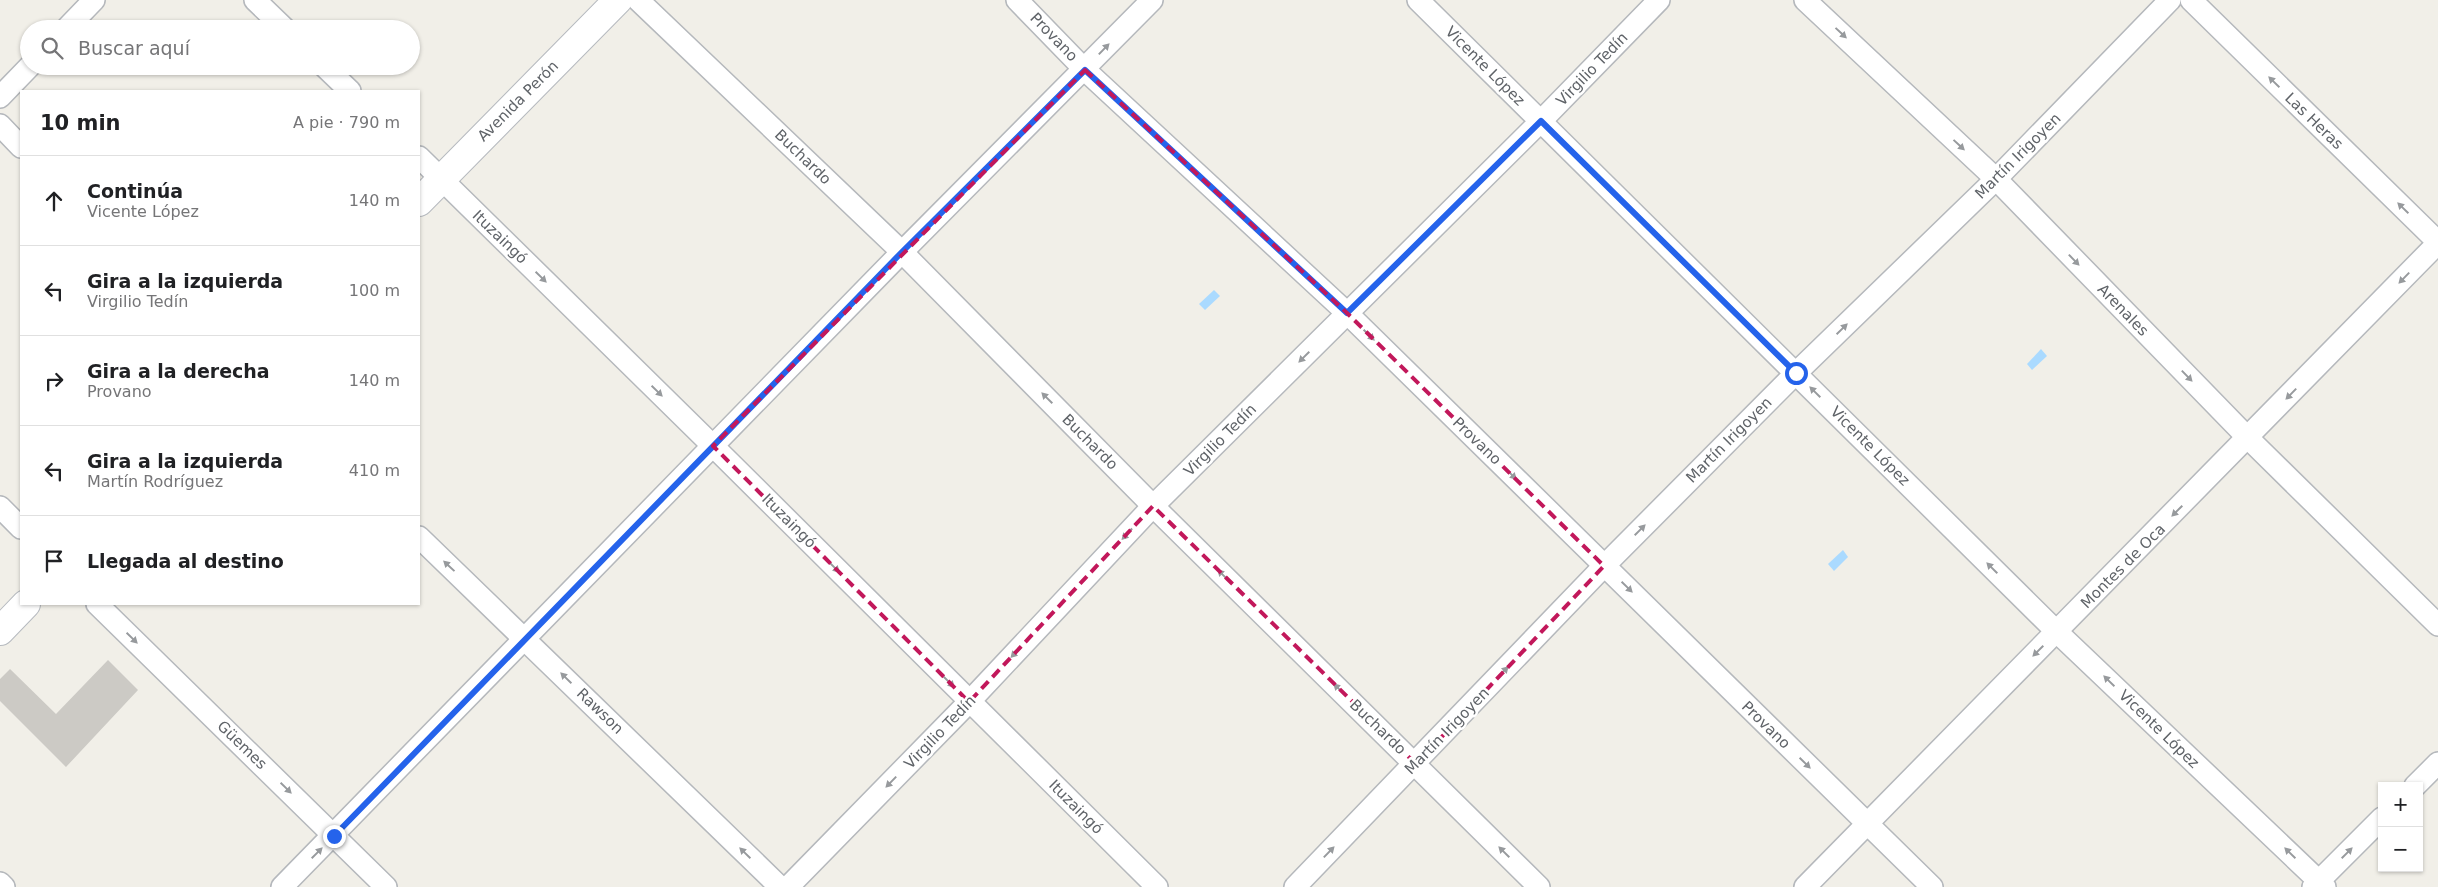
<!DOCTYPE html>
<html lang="es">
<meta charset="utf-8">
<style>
body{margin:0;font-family:"DejaVu Sans",sans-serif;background:#f6f6f6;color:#202124}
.controls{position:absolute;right:15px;bottom:15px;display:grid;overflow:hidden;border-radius:0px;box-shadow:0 1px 4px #0004}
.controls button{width:45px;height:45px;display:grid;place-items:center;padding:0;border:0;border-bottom:1px solid #e0e0e0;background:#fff;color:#202124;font:25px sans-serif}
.stop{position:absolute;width:15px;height:15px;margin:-11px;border:4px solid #2563eb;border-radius:50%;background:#fff}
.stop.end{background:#2563eb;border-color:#fff;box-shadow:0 1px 5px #0008}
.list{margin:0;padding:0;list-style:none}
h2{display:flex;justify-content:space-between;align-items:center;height:65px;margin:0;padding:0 20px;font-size:21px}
h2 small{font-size:16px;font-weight:400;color:#757577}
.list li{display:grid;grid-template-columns:32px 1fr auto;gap:15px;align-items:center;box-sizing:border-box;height:90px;padding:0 20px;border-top:1px solid #e0e0e0}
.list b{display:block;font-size:19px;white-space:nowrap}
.list p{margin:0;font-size:16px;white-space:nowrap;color:#757577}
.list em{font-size:16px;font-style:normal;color:#757577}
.icon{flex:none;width:28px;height:28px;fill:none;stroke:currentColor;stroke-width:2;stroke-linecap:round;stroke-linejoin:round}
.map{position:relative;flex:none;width:2438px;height:887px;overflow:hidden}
.search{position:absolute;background:#fff;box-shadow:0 1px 4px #0004;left:20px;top:20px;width:400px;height:55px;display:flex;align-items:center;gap:12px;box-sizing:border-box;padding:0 18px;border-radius:28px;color:#757577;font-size:19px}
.panel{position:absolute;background:#fff;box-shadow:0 1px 4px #0004;left:20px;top:90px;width:400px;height:515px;border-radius:0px}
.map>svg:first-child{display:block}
.water{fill:#aadaff}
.building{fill:#cccac5}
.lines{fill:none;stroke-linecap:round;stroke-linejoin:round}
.minor-casing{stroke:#b5b8bc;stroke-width:24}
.secondary-casing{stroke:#b6babf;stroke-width:30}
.minor{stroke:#fff;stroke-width:21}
.secondary{stroke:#fff;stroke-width:28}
.oneway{fill:#979a9d}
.route{stroke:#2563eb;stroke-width:6}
.marked{fill:none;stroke:#c2185b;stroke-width:4;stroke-dasharray:10 6;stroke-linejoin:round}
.labels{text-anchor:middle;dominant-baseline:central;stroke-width:5;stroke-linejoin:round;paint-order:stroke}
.street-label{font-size:15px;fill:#5f6368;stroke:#fff}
</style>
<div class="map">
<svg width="2438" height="887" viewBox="0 0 2438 887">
<rect width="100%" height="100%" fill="#f1efe8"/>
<g class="water">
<path d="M1214,290L1220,296L1205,310L1199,304Z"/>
<path d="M2041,349L2047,356L2032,370L2027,364Z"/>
<path d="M1843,550L1848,557L1834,571L1828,564Z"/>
</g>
<path class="building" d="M108,660L138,690L66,767L0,701V679L10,669L56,714Z"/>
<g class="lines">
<g class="minor-casing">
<g id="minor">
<path d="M255,0L285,29"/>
<path d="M638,0L902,252L1153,506L1539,887"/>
<path d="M1017,0L1085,70L1347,313L1932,887"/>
<path d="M1418,0L2057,632L2325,887"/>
<path d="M1805,0L1996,179L2248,438L2438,625"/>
<path d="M2191,0L2438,242"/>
<path d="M66,29L94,0"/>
<path d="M324,66L350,91"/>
<path d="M0,97L30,66"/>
<path d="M0,125L21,147"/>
<path d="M419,157L713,446L1157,887"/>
<path d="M0,507L21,528"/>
<path d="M419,537L780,887"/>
<path d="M97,604L386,887"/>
<path d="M2415,786L2438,763"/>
<path d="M0,883L4,887"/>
<path d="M282,887L902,252L1152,0"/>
<path d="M788,887L969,702L1153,506L1541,121L1659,0"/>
<path d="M1295,887L1604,566L1796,373L1996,179L2170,0"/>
<path d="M1805,887L2438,243"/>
<path d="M2313,887L2382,818"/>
</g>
</g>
<g class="secondary-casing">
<g id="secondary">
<path d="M419,202L618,0"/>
<path d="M0,631L26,604"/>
</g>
</g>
<use href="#minor" class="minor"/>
<use href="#secondary" class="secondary"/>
</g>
<defs><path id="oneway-solid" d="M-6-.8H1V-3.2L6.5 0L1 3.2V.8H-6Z" transform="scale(1.25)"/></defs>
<g class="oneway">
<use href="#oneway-solid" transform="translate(1841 33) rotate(43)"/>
<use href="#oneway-solid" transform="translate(1104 49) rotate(-46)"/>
<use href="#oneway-solid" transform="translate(2274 82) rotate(-136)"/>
<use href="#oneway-solid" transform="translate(1959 145) rotate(43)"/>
<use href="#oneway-solid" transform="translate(2403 208) rotate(-136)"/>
<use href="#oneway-solid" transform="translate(2074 260) rotate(46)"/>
<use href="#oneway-solid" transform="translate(541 277) rotate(44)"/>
<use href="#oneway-solid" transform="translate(2404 278) rotate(134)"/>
<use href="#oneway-solid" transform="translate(1842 329) rotate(-44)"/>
<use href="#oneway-solid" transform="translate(1369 335) rotate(44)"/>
<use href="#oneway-solid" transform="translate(1304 357) rotate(135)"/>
<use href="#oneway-solid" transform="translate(2187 376) rotate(46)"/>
<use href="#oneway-solid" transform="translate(657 391) rotate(44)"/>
<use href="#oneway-solid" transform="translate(1815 392) rotate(-135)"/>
<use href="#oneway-solid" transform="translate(2291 394) rotate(134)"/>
<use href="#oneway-solid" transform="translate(1047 398) rotate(-135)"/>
<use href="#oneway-solid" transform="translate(1511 474) rotate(44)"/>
<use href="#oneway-solid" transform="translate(2177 511) rotate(135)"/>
<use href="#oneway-solid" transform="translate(1640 530) rotate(-45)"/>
<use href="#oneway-solid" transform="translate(1127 534) rotate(133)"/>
<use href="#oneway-solid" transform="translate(449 566) rotate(-137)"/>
<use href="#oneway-solid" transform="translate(834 567) rotate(45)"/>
<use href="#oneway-solid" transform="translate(1992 568) rotate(-135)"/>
<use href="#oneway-solid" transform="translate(1223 575) rotate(-136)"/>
<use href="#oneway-solid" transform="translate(1627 587) rotate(44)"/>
<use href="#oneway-solid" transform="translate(132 638) rotate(44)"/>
<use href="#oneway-solid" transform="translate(2038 651) rotate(135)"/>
<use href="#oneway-solid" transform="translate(1016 652) rotate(133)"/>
<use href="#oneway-solid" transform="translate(1503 672) rotate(-46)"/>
<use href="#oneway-solid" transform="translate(566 678) rotate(-136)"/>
<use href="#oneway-solid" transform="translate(2109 681) rotate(-136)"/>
<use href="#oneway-solid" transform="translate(949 682) rotate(45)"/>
<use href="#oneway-solid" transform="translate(1339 689) rotate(-136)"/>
<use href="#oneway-solid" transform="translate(1805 763) rotate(44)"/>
<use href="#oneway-solid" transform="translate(891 782) rotate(134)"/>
<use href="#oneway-solid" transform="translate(286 788) rotate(44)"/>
<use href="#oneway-solid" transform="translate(1329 852) rotate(-46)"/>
<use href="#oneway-solid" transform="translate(1504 852) rotate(-135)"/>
<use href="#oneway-solid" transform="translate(317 853) rotate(-45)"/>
<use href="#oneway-solid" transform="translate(745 853) rotate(-136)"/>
<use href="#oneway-solid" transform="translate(2290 853) rotate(-136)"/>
<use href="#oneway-solid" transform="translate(2347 853) rotate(-45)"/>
</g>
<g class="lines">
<path class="route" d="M334,836L902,252L1085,70L1347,313L1541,121L1796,373"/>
</g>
<path class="marked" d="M1085,70L1347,313L1604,566L1416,764L1153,506L969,702L713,446Z"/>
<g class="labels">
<g class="street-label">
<text transform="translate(1054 37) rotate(46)">Provano</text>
<text transform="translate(1485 66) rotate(45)">Vicente López</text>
<text transform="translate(1592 69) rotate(-46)">Virgilio Tedín</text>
<text transform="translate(518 101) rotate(-45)">Avenida Perón</text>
<text transform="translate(2314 121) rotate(44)">Las Heras</text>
<text transform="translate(2018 156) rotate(-45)">Martín Irigoyen</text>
<text transform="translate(803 157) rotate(44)">Buchardo</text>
<text transform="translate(500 237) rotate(44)">Ituzaingó</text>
<text transform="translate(2123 310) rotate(46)">Arenales</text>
<text transform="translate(1220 440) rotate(-45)">Virgilio Tedín</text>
<text transform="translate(1729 440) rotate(-45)">Martín Irigoyen</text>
<text transform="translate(1477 441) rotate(44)">Provano</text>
<text transform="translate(1090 442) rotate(45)">Buchardo</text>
<text transform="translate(1870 446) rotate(45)">Vicente López</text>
<text transform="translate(789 521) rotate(45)">Ituzaingó</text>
<text transform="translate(2123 566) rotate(-45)">Montes de Oca</text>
<text transform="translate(600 711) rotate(44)">Rawson</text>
<text transform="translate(1766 725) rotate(44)">Provano</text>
<text transform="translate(1378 727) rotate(44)">Buchardo</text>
<text transform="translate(2159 729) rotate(44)">Vicente López</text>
<text transform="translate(1447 731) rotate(-46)">Martín Irigoyen</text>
<text transform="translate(940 732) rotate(-46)">Virgilio Tedín</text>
<text transform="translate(242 745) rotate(44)">Güemes</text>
<text transform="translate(1076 807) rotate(45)">Ituzaingó</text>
</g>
</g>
</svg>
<div class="controls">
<button>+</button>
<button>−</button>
</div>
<div class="stop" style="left:1796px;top:373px"></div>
<div class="stop end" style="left:334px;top:836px"></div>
<div class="search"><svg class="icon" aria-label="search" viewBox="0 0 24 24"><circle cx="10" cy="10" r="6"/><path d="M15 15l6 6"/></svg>Buscar aquí</div>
<section class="panel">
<h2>10 min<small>A pie · 790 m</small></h2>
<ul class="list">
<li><svg class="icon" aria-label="ahead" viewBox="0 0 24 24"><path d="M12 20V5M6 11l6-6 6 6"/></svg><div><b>Continúa</b><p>Vicente López</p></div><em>140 m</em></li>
<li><svg class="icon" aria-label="left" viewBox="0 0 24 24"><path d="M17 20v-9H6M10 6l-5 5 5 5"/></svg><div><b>Gira a la izquierda</b><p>Virgilio Tedín</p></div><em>100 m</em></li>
<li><svg class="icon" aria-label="right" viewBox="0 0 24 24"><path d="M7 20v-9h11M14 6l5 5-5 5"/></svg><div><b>Gira a la derecha</b><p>Provano</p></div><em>140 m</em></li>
<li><svg class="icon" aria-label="left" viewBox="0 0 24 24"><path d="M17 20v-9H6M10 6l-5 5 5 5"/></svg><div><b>Gira a la izquierda</b><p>Martín Rodríguez</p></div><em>410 m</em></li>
<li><svg class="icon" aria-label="arrive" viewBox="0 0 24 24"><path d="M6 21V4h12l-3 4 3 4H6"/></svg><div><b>Llegada al destino</b></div></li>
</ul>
</section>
</div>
